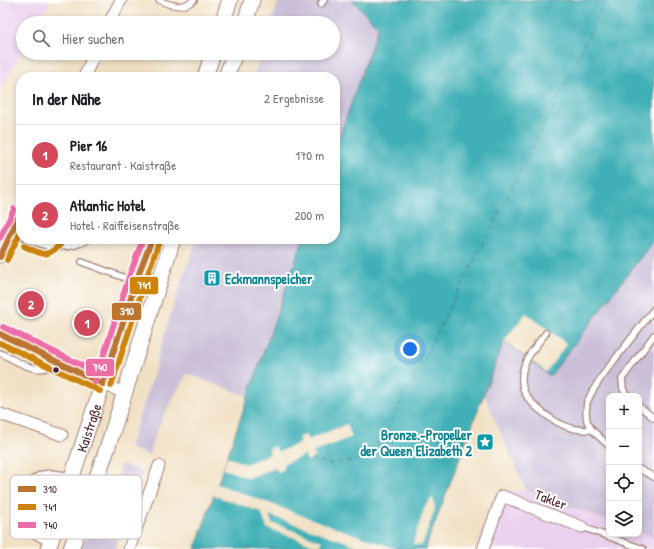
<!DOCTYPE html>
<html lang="de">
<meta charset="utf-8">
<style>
body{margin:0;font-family:"Patrick Hand",sans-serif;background:#f6f6f6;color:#202124}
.controls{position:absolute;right:12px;bottom:12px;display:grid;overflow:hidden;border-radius:8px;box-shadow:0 2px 6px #0003}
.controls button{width:36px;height:36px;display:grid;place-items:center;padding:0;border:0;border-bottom:1px solid #e0e0e0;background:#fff;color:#202124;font:20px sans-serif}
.you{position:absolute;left:410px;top:349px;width:14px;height:14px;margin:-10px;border:3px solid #fff;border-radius:50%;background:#1a73e8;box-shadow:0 0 0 6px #1a73e833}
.badge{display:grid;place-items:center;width:26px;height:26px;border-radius:50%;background:#d1495b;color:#fff;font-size:13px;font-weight:700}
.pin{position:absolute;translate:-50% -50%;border:2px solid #fff;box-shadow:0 1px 4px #0006}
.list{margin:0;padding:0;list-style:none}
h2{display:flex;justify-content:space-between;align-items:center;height:52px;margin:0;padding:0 16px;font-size:17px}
h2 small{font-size:13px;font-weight:400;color:#757577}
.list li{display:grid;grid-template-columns:26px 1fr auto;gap:12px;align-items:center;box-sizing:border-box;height:60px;padding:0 16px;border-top:1px solid #e0e0e0}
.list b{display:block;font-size:15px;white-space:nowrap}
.list p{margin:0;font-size:13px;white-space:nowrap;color:#757577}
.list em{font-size:13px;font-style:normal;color:#757577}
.icon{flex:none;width:22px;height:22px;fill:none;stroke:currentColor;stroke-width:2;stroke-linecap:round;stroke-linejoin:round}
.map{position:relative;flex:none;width:654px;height:549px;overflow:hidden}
.search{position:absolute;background:#fff;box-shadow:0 2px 6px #0003;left:16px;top:16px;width:324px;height:44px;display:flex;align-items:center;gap:10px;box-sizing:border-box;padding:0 14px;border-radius:22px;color:#757577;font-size:15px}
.panel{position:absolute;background:#fff;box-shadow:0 2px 6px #0003;left:16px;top:72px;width:324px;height:172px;border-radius:16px}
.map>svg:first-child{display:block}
.built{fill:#ead1ed}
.industrial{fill:#cabfd7}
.water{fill:#3fb0b6;stroke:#446870}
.pier{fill:#f1e1c4}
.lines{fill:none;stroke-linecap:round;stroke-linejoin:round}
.ferry{stroke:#45606a;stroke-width:1;stroke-dasharray:5 4;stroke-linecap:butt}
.lane-casing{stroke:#9e8078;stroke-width:8}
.street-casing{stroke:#9e8078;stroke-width:13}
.secondary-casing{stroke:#9e8078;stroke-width:17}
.lane{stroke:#fff;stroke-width:5.5}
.street{stroke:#fff;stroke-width:11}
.secondary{stroke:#fff;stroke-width:15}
.bus-1-casing{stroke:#fff;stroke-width:9}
.bus-2-casing{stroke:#fff;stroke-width:9}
.bus-3-casing{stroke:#fff;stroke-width:9}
.bus-1{stroke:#bb7530;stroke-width:6}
.bus-2{stroke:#cc840b;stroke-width:6}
.bus-3{stroke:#ed6ea7;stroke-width:6}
.bus-dot{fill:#4a1f2b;stroke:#fff;stroke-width:1.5}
.labels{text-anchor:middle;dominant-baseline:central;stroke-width:4;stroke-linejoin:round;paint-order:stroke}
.culture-label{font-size:14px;font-weight:bold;fill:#0d838f;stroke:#fff;text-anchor:start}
.street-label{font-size:14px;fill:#4a1f2b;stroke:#fff}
.key{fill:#fff;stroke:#c9bcbf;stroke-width:1}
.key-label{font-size:11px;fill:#4a1f2b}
.line-badge{stroke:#fff;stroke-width:1.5}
.badge-label{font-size:11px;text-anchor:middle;font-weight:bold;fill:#fff}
</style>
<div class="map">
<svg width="654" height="549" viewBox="0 0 654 549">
<rect width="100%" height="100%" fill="#fff"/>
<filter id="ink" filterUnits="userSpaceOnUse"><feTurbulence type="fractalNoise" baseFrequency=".025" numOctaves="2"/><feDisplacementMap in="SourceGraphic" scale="8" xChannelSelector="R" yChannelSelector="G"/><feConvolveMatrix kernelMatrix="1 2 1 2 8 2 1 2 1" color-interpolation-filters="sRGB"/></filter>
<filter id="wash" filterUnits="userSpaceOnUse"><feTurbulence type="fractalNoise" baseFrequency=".012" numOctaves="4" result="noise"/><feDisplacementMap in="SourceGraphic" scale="16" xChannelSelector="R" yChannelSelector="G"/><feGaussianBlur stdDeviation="0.9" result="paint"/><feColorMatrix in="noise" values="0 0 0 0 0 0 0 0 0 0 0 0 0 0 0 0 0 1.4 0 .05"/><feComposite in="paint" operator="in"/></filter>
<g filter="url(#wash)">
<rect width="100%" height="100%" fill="#f1e1c4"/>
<g class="built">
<path d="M0,0H51L38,23H23V50L0,91Z"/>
<path d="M526,490L609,521V534H639V532L654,538V549H476L497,492Z"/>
</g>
<g class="industrial">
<path d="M279,0L288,3L289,0H296L307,4L312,0H352L378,26L335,149V77H253L261,53H333V23H271Z"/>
<path d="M197,239H303L248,396L187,374L166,411L154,438L149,455L129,448L157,363L156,362L176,297Z"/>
<path d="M654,240V538L639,532V396H609V521L526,490L484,395L504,341L550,375Z"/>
<path d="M121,464L142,471L115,549H81L103,488L112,491Z"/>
</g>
<path class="water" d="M352,0H654V240L550,376L504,341L425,549H195L303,239H335V149L378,27Z"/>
<g class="pier">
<path d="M526,313L567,344L546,372L504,341Z"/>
<path d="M347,424L352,437L313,452L315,457L307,461L305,455L283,464L284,469L278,472L275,467L248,478L223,469L227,457L246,464L270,454L269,449L275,446L278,452L300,443L298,438L306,435L308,440Z"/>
<path d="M217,484L328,525L397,549H367L269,515L272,523L322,541L320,547L267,528L261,512L213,495Z"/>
<path d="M433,497L435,509L422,546L413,544L425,506Z"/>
</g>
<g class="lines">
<path class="ferry" d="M311,459L331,464L355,461L382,439L558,98L606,0"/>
</g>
</g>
<g filter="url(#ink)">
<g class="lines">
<g class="lane-casing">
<g id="lane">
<path d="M159,0C171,6 183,9 194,0"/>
<path d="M321,4L324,0"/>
<path d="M12,232L21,236"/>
<path d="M27,239C47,248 69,251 89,239"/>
<path d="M47,246L55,239"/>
<path d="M82,262L136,282"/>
<path d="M546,333C538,343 528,354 524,366C521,374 521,386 525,393C531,406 555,423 568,427C576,430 584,430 592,430"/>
<path d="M0,353C19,362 39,378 58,362"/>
<path d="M627,396L623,389L622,379L654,335"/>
<path d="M639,406L654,418"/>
<path d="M609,446L592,430L587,421L586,412L587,402L592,392L602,376L654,309"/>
<path d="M639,469L654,477"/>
<path d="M582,527L643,549"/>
<path d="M49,542C24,534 6,510 25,486C31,479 39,474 49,473C56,473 63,475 70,476"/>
</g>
</g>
<g class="street-casing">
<g id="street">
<path d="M109,23L121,0"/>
<path d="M84,77L95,53"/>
<path d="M0,257L21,212"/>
<path d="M0,334L103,384L124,393"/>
<path d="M0,414L62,435"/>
<path d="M129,549L159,466"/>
<path d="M483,549L502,496L582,527"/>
</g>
</g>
<g class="secondary-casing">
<g id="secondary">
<path d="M222,23L230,0"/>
<path d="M245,23L252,0"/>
<path d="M205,77L213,53"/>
<path d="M226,77L235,53"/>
<path id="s1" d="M48,549L136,283L152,239"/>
<path d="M71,549L107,449L173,239"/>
</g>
</g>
<use href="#lane" class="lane"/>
<use href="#street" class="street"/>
<use href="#secondary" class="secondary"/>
<g class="bus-1-casing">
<g id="bus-1">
<path d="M0,257L21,212"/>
<path d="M0,334L103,384"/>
<path d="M103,384L138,276L152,239"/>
</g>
</g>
<g class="bus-2-casing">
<g id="bus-2">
<path d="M24,246C41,254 45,259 60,245"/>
<path d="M7,260L21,231"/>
<path d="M0,343L100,391"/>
<path d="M111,386L146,279L159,242"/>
</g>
</g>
<g class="bus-3-casing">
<g id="bus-3">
<path d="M0,238L14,209"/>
<path d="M3,327L106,377"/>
<path d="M95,382L130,274L143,239"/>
</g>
</g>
<use href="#bus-1" class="bus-1"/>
<use href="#bus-2" class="bus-2"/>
<use href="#bus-3" class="bus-3"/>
</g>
</g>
<defs>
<g id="building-square" transform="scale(0.9)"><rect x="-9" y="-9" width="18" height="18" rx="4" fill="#0f9aa8" stroke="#fff"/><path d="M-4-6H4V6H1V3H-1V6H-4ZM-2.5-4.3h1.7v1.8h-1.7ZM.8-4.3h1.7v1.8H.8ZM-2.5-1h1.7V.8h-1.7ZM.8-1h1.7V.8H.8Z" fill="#fff"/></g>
<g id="sight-square" transform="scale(0.9)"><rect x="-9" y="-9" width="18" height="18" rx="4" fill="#0f9aa8" stroke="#fff"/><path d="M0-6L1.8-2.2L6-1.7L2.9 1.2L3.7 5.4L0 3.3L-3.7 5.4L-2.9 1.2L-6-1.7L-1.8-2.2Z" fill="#fff"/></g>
</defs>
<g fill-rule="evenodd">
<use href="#building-square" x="212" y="278"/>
<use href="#sight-square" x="485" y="442"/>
</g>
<circle class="bus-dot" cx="56" cy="370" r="3.5"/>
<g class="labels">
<g class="culture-label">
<text x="225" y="278">Eckmannspeicher</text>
<text x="472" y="434" text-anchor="end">Bronze.-Propeller<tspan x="472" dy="16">der Queen Elizabeth 2</tspan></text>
</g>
<g class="street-label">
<text stroke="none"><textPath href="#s1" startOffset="128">Kaistraße</textPath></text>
<text transform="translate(551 499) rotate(21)">Takler</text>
</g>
</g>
<rect x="10" y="475" width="132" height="64" rx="6" class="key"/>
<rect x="18" y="486" width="18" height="6" fill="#bb7530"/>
<rect x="18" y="504" width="18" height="6" fill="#cc840b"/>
<rect x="18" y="522" width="18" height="6" fill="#ed6ea7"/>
<g class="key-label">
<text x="43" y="493">310</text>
<text x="43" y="511">741</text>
<text x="43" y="529">740</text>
</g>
<g class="line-badge">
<rect x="129" y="276" width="30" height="19" rx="4" fill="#cc840b"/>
<rect x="111" y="302" width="31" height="19" rx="4" fill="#bb7530"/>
<rect x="85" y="358" width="30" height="19" rx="4" fill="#ed6ea7"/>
</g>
<g class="badge-label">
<text x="144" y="289">741</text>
<text x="127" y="315">310</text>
<text x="100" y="371">740</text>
</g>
</svg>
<div class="controls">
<button>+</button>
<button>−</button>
<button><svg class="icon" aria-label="locate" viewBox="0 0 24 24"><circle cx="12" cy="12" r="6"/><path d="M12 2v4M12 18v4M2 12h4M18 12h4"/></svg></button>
<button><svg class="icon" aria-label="layers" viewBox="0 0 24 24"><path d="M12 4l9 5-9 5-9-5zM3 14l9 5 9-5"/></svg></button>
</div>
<div class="you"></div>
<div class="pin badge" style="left:87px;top:323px">1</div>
<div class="pin badge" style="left:31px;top:304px">2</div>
<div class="search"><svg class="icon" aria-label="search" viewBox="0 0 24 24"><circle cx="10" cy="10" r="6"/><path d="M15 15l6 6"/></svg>Hier suchen</div>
<section class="panel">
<h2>In der Nähe<small>2 Ergebnisse</small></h2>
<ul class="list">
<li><span class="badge">1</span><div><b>Pier 16</b><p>Restaurant · Kaistraße</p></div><em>170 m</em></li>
<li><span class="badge">2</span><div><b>Atlantic Hotel</b><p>Hotel · Raiffeisenstraße</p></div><em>200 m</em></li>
</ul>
</section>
</div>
